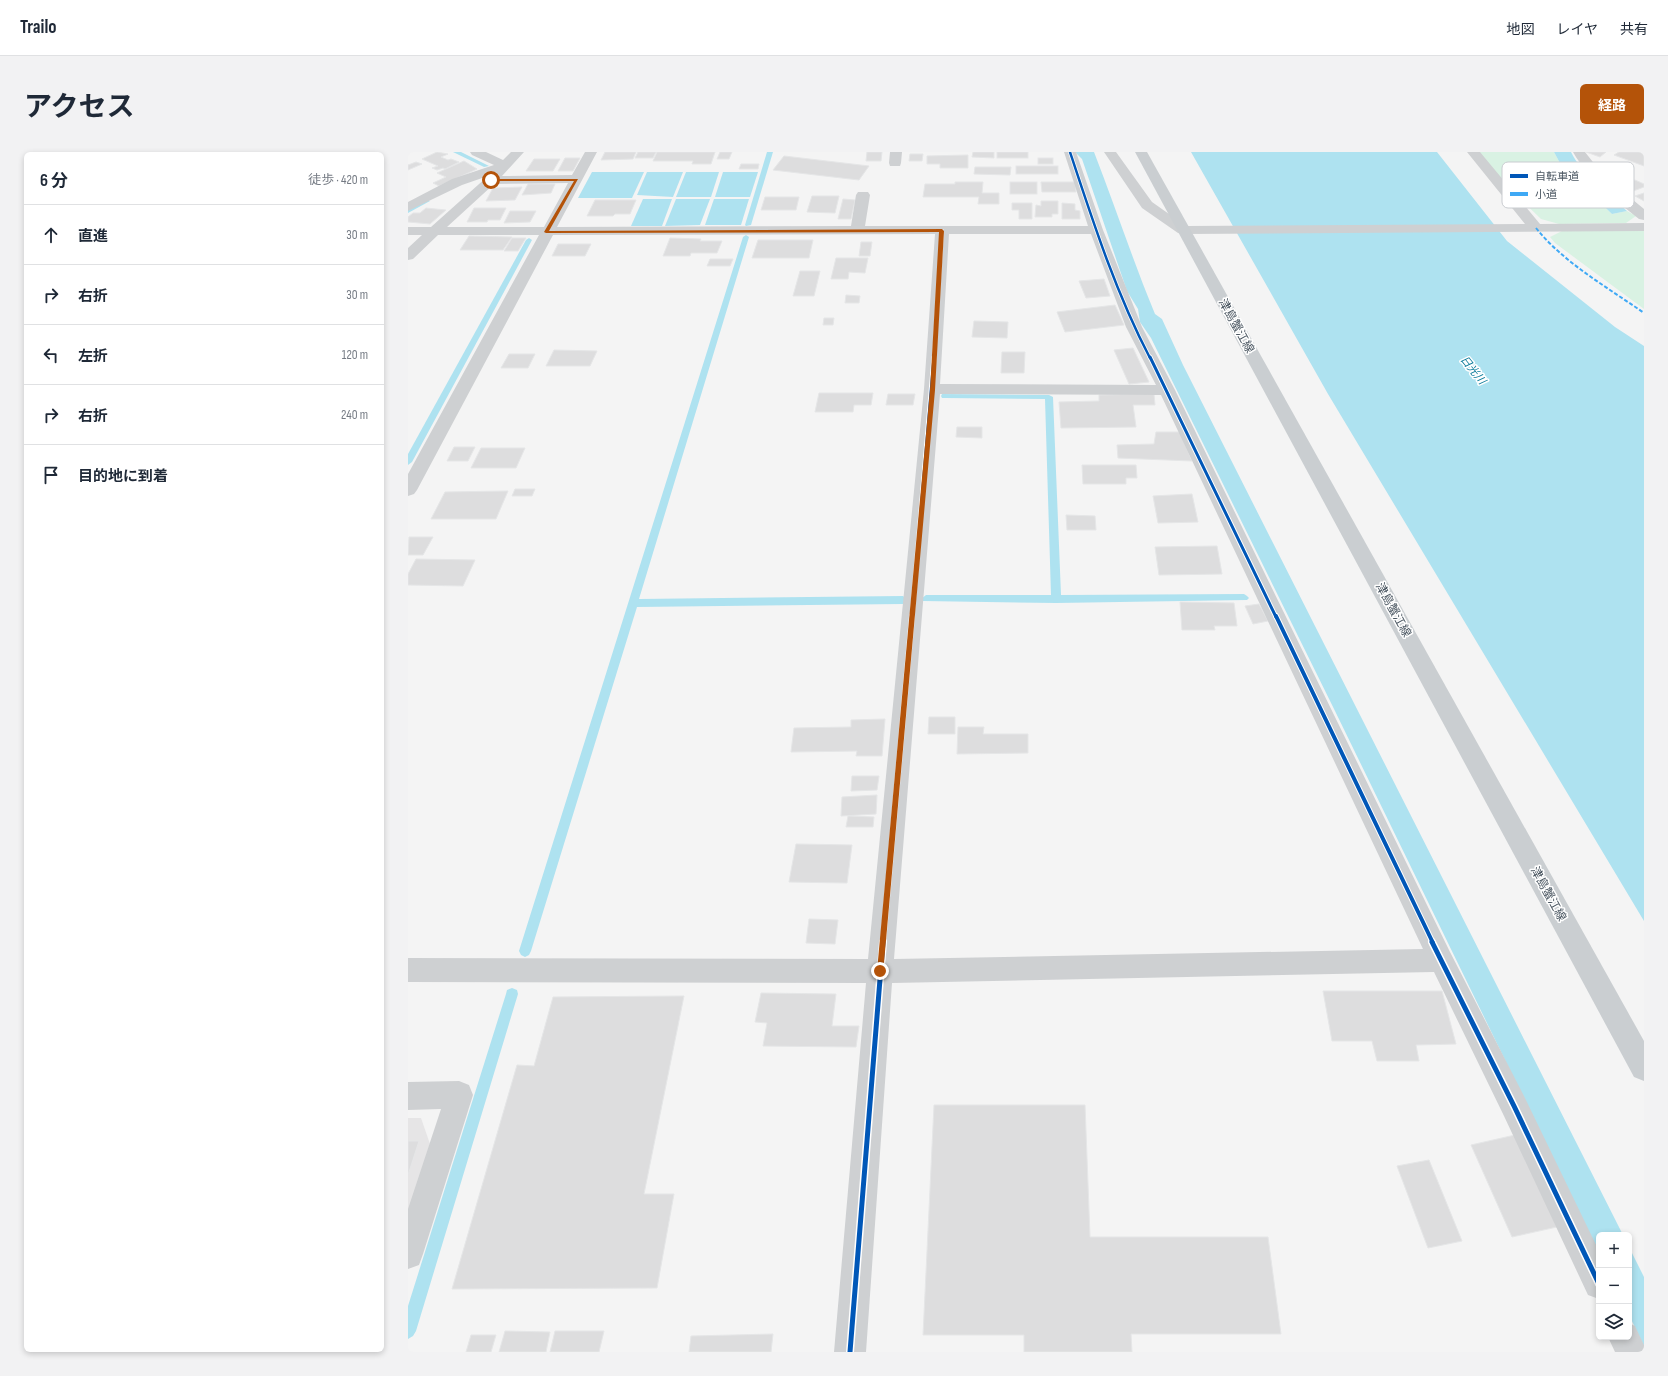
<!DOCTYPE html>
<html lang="ja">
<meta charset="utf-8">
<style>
body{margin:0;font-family:"Sofia Sans Condensed","Noto Sans JP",sans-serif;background:#f2f2f3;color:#1f2937}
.controls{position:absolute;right:12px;bottom:12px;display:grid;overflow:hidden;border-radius:6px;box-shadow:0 2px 6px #0003}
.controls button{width:36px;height:36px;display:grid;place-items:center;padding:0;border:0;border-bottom:1px solid #e0e1e3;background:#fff;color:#1f2937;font:20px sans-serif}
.stop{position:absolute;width:12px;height:12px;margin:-9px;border:3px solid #b45309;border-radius:50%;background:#fff}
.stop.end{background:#b45309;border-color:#fff;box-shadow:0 1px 4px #0008}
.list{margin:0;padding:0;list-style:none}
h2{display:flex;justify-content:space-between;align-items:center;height:52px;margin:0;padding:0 16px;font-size:17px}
h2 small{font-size:13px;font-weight:400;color:#747a83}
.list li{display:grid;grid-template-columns:26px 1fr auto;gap:12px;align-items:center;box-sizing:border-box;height:60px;padding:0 16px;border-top:1px solid #e0e1e3}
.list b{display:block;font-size:15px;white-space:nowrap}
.list em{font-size:13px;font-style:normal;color:#747a83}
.icon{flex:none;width:22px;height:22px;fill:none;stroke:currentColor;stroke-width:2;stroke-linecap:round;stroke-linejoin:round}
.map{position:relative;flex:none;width:1236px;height:1200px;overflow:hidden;border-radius:6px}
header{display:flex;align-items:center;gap:24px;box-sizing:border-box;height:56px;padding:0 20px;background:#fff;border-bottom:1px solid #e0e1e3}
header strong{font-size:19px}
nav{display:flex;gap:22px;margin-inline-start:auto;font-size:14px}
.intro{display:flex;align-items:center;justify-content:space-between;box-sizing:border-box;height:96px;padding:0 24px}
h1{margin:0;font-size:28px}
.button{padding:10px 18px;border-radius:6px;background:#b45309;color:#fff;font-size:14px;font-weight:700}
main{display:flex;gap:24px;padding:0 24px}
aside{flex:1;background:#fff;border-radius:6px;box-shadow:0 2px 6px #0003}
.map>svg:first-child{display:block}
.education{fill:#e6e5e6}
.green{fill:#d9f2e3}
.water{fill:#aee2f0}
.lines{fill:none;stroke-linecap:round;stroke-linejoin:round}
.stream{fill:#aee2f0;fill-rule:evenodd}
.building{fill:#ddddde;stroke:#e5e6e7}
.minor{fill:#ced0d2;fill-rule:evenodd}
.major{fill:#caced1;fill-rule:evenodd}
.quiet{stroke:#3fa9f5;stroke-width:2;stroke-dasharray:4 2;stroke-linecap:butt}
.cycleway-far3-casing{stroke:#fff;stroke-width:4}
.cycleway-far2-casing{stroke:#fff;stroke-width:5}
.cycleway-far1-casing{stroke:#fff;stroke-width:6}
.cycleway-casing{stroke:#fff;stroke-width:8}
.cycleway-far3{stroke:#0057b8;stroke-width:2.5}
.cycleway-far2{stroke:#0057b8;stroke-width:3}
.cycleway-far1{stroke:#0057b8;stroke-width:4}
.cycleway{stroke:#0057b8;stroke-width:5}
.route{fill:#b45309}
.labels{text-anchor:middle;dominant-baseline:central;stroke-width:3;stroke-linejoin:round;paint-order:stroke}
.far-water-label{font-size:11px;font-style:italic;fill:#0c7c9b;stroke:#fff}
.street-label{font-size:12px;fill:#4a5661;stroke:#fff}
.key{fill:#fff;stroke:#c9ccd0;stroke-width:1}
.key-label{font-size:11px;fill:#4a5661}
</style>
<header>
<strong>Trailo</strong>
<nav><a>地図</a><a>レイヤ</a><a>共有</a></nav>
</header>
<div class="intro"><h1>アクセス</h1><a class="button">経路</a></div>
<main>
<aside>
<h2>6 分<small>徒歩 · 420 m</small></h2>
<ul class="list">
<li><svg class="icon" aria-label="ahead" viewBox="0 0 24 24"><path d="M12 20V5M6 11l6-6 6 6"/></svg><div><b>直進</b></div><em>30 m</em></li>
<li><svg class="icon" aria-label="right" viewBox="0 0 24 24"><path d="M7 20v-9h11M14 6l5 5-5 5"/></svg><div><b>右折</b></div><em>30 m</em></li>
<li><svg class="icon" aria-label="left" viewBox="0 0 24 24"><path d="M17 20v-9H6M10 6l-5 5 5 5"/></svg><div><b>左折</b></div><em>120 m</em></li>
<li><svg class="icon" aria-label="right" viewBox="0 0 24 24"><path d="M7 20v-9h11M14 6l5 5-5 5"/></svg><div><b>右折</b></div><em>240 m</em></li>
<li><svg class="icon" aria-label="arrive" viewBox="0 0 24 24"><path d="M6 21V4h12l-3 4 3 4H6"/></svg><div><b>目的地に到着</b></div></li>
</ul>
</aside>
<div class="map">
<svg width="1236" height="1200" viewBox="0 0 1236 1200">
<rect width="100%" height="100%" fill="#f4f4f4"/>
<path class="education" d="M0,966H13L22,992L0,1060Z"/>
<g class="green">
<path d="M1070,0H1146L1153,13L1204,62L1219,59L1228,64L1218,71L1151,72L1133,67L1105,40Z"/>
<path d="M1154,79H1236V157L1147,91L1142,85Z"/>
</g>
<g class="water">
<path d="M667,0H686C707,54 725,109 747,162L754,167L775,213L1215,1083H1191V1101L927,559L743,186L732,170L730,157L719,139L674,7Z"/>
<path d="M783,0H1029L1099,89L1207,175L1236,194V769L920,242Z"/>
<path d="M1146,0H1163C1175,24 1200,41 1219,59L1204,62L1153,13Z"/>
<path d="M184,20H236L224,46H170Z"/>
<path d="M239,20H275L265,45L229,43Z"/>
<path d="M278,20H311L303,45H268Z"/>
<path d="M315,20H350L342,45H307Z"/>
<path d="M235,47H264L254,74H223Z"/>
<path d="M268,47H302L292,73L257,74Z"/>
<path d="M306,47H341L333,73H297Z"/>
<path d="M1221,1095L1236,1125V1194L1221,1163Z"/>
</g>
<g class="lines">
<g class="stream">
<path d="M45,0H53L81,14L76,15Z"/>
<path d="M359,0H365L343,73L338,74L337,73Z"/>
<path d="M17,48L22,49L0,61V56Z"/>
<path d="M338,83L341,85L231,447L495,444L500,448L495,452L229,455L123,799L121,803L117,805L113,803L111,799L335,85Z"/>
<path d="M121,86L124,88L4,310L0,313V302L118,88Z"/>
<path d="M534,242L641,243L645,245L653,443L836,442L839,444L841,446L839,448L648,451L515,449L513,447L518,443H643L637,247L537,246H534L533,244Z"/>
<path d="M104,836L109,838L110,842L8,1179L5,1184L0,1187V1154L98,842L99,838Z"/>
</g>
</g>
<g class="building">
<path d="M29,0L40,2L33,5L40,8L43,7L51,10L37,17L35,16L29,18L24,16L30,14L14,7Z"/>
<path d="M197,0H228L225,7L193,8Z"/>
<path d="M230,0H248L245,6H227Z"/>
<path d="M249,0H307L303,12H284L285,9H245Z"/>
<path d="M312,0H324L321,7H309Z"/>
<path d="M459,0H474L473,9H458Z"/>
<path d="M565,0H586V6L564,5Z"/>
<rect x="589" y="0" width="31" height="6"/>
<path d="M1178,0H1198L1192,5Z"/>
<path d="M1211,0H1236V14L1206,3Z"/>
<path d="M502,2H515L514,9H501Z"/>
<path d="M560,3V16H532V12H519V4Z"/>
<path d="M376,4L461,14L451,28L365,18Z"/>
<path d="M157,6H172L165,19H150Z"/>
<rect x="630" y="6" width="15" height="6"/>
<path d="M126,7H152L145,19H118Z"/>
<path d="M56,9L69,17L31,34L25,31L38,25L29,21Z"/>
<path d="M8,10L14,12L0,18V13Z"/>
<path d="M333,12H351L350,17H331Z"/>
<rect x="608" y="14" width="42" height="8"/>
<path d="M567,15H603L602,23L566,22Z"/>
<path d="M1210,23L1223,29L1227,28L1236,32V35L1220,41L1211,37L1215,35L1199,27Z"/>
<path d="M547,30H575L574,41H591V52H570L571,45H515L517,32H547Z"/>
<rect x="602" y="30" width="27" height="12"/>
<path d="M633,30H667L668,40H634Z"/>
<path d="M120,32H147L143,41L114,43Z"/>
<path d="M114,35L107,48L78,49L85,36Z"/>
<path d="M1236,41V49L1227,44Z"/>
<path d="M404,44H431L427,61L399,60Z"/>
<path d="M357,45H391L388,58H353Z"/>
<path d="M435,47L447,48L443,67H430Z"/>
<path d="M187,48H228L222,62H207L205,64H179Z"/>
<path d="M633,49H650V62H644V65H627L628,53L633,54Z"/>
<path d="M604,51H624V67H611V58H604Z"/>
<path d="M654,51L667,52V58L672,59V67H654Z"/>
<path d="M18,56L38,58L22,72L0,70V65L5,61H12Z"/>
<path d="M66,56H98L92,68H80L79,70H59Z"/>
<path d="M102,59H128L122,70L96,71Z"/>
<path d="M61,84L104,85L95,98H52Z"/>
<path d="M104,86H118L110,99H96Z"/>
<path d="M262,86L293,87L292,89H314L309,101H283L282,104H255Z"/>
<path d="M350,88H405L401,106H344Z"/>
<path d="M453,90H464L462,104H451Z"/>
<path d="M150,92H183L177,104H144Z"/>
<path d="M428,106H460L457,121L441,120L440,127H423Z"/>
<path d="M302,107H325L322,114H299Z"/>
<path d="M392,119H412L406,144H385Z"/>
<path d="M696,127L702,144L678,146L671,129Z"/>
<path d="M438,143L452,144L451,151H437Z"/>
<path d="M707,153L716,173L657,180L649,160Z"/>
<path d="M416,166H426L425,173H415Z"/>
<path d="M566,169L600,170L599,186L564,185Z"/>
<path d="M725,196L741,230L721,232L706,198Z"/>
<path d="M146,198L189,199L182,214H138Z"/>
<path d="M594,200H617L616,221H593Z"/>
<path d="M101,202H127L120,216H93Z"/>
<path d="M411,241H465L463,253H446L445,260H407Z"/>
<path d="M480,242H507L505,253H478Z"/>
<path d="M746,242L747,253H725L728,275L653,276L651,250L691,249V243Z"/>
<path d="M549,275H574V286L548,285Z"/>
<path d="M748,280H772L784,309L710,306L709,293L746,292Z"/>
<path d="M46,295H67L60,309H39Z"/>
<path d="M73,296H117L108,316H63Z"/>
<path d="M674,313H728L729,326H718V332H675Z"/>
<path d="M107,337H127L124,344H104Z"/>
<path d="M100,339L88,367H23L37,340Z"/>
<path d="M784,342L790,370L750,371L745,344Z"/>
<path d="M658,363L687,364L688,378H659Z"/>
<path d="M1,385H25L15,403H0Z"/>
<path d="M809,394L814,422L751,423L747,395Z"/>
<path d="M8,407L67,408L55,434L0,433V422Z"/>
<path d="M772,450L826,451L829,474H806L807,478H774Z"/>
<path d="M851,452L860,469L845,472L837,454Z"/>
<path d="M521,565H547V582H520Z"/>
<path d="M477,567L474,604H448L449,599L383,600L386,576L443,575V568Z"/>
<path d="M550,575H576L575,582H620V601L549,602Z"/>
<path d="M444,624H471L469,638L443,639Z"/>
<path d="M469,643L468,662L433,664L434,645Z"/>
<path d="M440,664L466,665L465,675H438Z"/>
<path d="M388,692L444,693L439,731L381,730Z"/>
<path d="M401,767L430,768L427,792L398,791Z"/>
<path d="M915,839H1034L1048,892L1008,893L1011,909H969L964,889H924Z"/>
<path d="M353,841L428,842L424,874H451L448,895L355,894L359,871L347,870Z"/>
<path d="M276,844L236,1042H266L249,1136L44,1137L109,913L126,914L145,845Z"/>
<path d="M526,953H677L682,1085H860L873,1182H723L724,1200H616V1183H515Z"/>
<path d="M1107,983L1149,1075L1104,1085L1063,993Z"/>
<path d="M0,989H11L0,1023Z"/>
<path d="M1021,1008L1054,1089L1020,1096L989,1014Z"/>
<path d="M97,1179L142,1180L138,1200H91Z"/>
<path d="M147,1179H196L191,1200H142Z"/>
<path d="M365,1182L363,1200H281L283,1184Z"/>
<path d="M63,1183H88L83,1200H58Z"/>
</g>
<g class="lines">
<g class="minor">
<path d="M62,0H78L95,8L103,0H116L94,24L164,23L177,0H189L149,75L443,74L448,43L450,40H460L462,43L457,74H680L656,0H668L695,78L734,175L767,238L1042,800L1116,944L1191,1099V1147L1180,1143L1096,964L1026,820L484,831L458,1200H426L458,831L0,830V806L460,807L516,237L527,82L145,83L9,338L6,342L0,344V322L131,83H30L5,107L0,108V96L14,83H0V75H23L80,24L54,33L0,59V50L44,27L86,13L64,3ZM160,31L136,75H39L86,32ZM541,82H683L718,175L748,233L532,232ZM532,242L753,243L1015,797L486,807Z"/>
<path d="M482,0H494L493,11L492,14H482L481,11Z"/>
<path d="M696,0H708L744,50L778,74L1117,72L1059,0H1072L1132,72L1236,71V79L775,82L770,81L734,56Z"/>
<path d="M1165,0H1177L1196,24L1236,57V68L1231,67C1206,47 1181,28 1165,0Z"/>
<path d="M51,929L61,933L65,943L15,1102L11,1113L0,1117V1057L33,957L0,958V930Z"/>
<path d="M1221,1171L1227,1174L1236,1193V1200H1207L1200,1185H1221Z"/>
</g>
<path class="major" d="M727,0H739L1236,889V929L1226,925Z"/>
<path class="quiet" d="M1128,76C1156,111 1199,135 1236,161"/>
<g class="cycleway-far3-casing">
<g id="cycleway-far3">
<path d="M662,0C685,70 708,141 742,206"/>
<path d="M526,206L534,79"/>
</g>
</g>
<g class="cycleway-far2-casing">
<g id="cycleway-far2">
<path d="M742,205L868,465"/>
<path d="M504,465L526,205"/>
</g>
</g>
<g class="cycleway-far1-casing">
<g id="cycleway-far1">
<path d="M868,464L1025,791"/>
<path d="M475,791L504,464"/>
</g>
</g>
<g class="cycleway-casing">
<g id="cycleway">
<path d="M1024,790L1106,954L1191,1132"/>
<path d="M442,1200L475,790"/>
</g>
</g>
<use href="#cycleway-far3" class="cycleway-far3"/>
<use href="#cycleway-far2" class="cycleway-far2"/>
<use href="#cycleway-far1" class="cycleway-far1"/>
<use href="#cycleway" class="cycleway"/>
</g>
<path class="route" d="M82,27H170L141,79L534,77L536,79L527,238L475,822H470L469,819L522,238L531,80L138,81L136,80L166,29H83Z"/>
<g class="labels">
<g class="far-water-label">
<text transform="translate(1065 218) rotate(51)">日光川</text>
</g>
<g class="street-label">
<text transform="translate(828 174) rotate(61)">津島蟹江線</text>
<text transform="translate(985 458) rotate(61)">津島蟹江線</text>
<text transform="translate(1140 742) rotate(61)">津島蟹江線</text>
</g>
</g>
<rect x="1094" y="10" width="132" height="46" rx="6" class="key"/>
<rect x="1102" y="22" width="18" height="4" fill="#0057b8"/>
<rect x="1102" y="40" width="18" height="4" fill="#3fa9f5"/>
<g class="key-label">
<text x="1127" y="28">自転車道</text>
<text x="1127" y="46">小道</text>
</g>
</svg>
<div class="controls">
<button>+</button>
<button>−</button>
<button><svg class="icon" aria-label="layers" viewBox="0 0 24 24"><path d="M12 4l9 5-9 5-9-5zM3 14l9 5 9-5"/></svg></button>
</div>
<div class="stop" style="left:83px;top:28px"></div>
<div class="stop end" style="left:472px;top:819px"></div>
</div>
</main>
